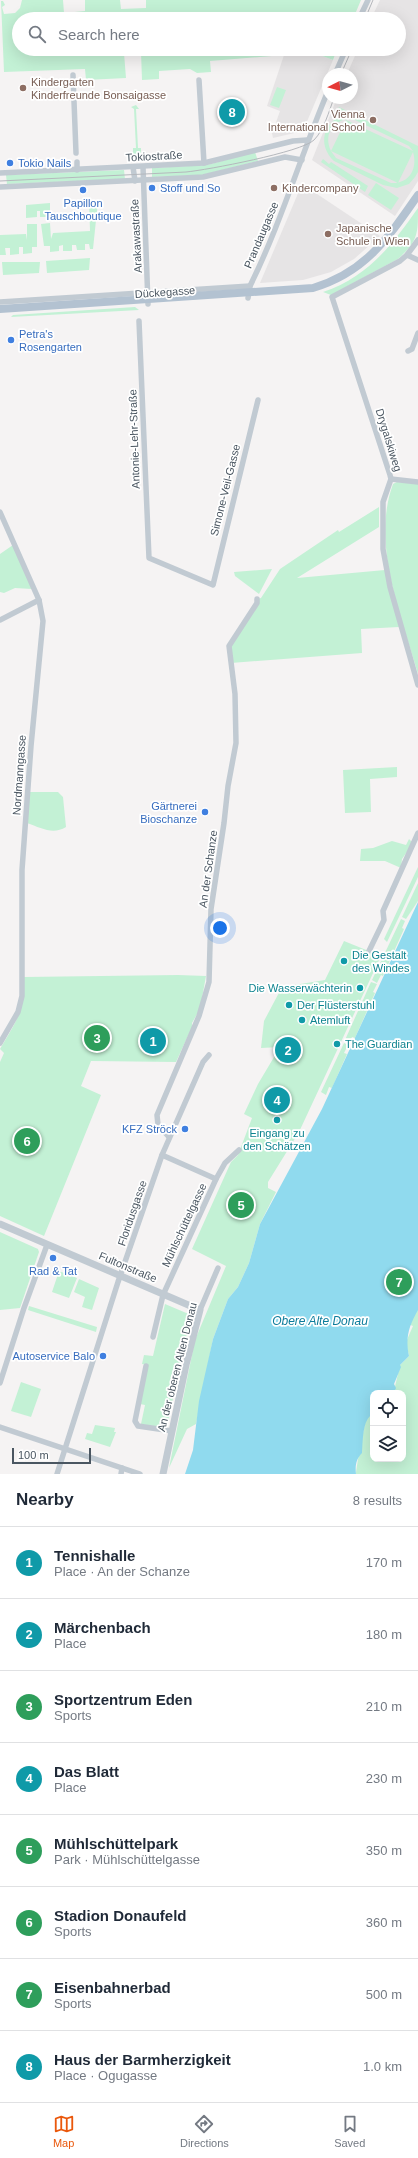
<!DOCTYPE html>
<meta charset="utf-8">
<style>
body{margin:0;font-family:Helvetica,sans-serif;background:#f6f6f7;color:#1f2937}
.controls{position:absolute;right:12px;bottom:12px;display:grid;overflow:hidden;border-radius:8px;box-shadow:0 4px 16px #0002}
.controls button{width:36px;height:36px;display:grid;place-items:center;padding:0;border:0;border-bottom:1px solid #e0e1e3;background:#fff;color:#1f2937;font:20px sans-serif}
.compass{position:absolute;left:322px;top:68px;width:36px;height:36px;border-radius:50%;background:#fff;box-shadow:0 4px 16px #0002;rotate:264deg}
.scale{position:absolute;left:12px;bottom:10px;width:79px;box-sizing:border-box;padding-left:4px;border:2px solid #4a5661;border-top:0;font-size:11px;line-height:14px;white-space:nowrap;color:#4a5661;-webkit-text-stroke:3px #fff;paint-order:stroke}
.you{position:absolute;left:220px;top:928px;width:14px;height:14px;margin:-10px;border:3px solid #fff;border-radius:50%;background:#1a73e8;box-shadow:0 0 0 6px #1a73e833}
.badge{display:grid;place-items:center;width:26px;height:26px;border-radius:50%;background:#ea580c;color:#fff;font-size:13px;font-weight:700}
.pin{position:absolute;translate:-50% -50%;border:2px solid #fff;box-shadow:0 1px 4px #0006}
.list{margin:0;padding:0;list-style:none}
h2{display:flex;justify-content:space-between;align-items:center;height:52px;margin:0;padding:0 16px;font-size:17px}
h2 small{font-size:13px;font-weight:400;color:#747a83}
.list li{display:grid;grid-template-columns:26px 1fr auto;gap:12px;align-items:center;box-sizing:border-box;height:72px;padding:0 16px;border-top:1px solid #e0e1e3}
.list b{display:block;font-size:15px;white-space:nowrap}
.list p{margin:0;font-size:13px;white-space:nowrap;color:#747a83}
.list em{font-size:13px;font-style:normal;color:#747a83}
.icon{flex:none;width:22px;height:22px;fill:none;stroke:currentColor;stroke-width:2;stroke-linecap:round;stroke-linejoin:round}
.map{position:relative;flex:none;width:418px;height:1474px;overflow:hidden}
.search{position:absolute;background:#fff;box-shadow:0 4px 16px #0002;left:12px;right:12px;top:12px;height:44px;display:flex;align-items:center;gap:10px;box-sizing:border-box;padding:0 14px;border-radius:22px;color:#747a83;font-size:15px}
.sheet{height:628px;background:#fff}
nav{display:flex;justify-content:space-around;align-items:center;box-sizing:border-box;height:56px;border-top:1px solid #e0e1e3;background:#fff;font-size:11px;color:#747a83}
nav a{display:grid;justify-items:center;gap:2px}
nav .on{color:#ea580c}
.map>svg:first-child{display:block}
.education{fill:#e6e4e5}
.green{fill:#c3f1d5;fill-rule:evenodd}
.water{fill:#90daee}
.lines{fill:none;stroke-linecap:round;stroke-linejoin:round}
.minor{stroke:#c1cad2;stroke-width:5.5}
.tertiary{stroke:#c1cad2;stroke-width:7}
.primary{stroke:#b3c2d1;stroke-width:8}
.tram{stroke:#b5b8bd;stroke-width:1}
.education-dot{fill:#8d6e63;stroke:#fff;stroke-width:1.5}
.shop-dot{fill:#3f7fe0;stroke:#fff;stroke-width:1.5}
.culture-dot{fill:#0f9aa8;stroke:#fff;stroke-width:1.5}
.labels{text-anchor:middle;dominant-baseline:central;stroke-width:3.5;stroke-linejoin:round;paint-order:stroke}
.education-label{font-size:11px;fill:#785e54;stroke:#fff;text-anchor:start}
.street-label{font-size:11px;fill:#4a5661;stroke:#fff}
.shop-label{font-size:11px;fill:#366cbe;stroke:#fff;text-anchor:start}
.culture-label{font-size:11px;fill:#0d838f;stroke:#fff;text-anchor:start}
.water-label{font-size:12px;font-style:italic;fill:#0c7c9b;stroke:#fff}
</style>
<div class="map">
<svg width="418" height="1474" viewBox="0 0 418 1474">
<rect width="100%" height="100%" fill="#f5f3f3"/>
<g class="education">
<path d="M380,0H418V181L395,216L312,160L337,98H352V74H347L358,49H399V19H371Z"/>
<path d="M286,49L312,52L333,60L303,131L273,138L271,129L274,128L280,111L267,106Z"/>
<path d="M302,184L380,236L354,259L331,272L303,280L260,283Z"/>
</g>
<g class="green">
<path d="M22,0H63L64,13L85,11V0H120L121,9L146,8V0H361L353,19H19V49H286L284,55L210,61L211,72L197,73L190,69L159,71V79L142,80L141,52L124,53L126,78L86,80L85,69L4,72L1,1H3L5,5L2,7L4,14L15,13L20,8Z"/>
<path d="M297,49H337L333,60L312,52Z"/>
<path d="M277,87L286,90L279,108L270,105Z"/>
<path d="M136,105L139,109H136L138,148H141V159L133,160V148H136L134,109L131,107Z"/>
<path d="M339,107L418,146V172L415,177L409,184L397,188L383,185L334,161C317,145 323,121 345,115L337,111ZM346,119L355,120L409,146L413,151L346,120L331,151C324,136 331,123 346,119ZM331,151L398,183L413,152C418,169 409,184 391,183L336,158Z"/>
<path d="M255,152L258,161L202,175L152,177V168L207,165Z"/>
<path d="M323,159L329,164L331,162L368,186L365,192L321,162Z"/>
<path d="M124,170L125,179L7,184L6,175Z"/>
<path d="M376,183L399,198L391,210L368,195Z"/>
<path d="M98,201L93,249H90L89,244H85V250H77L76,245H72V251H63V245L59,246V251L50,252V246H44L41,224L50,223L51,239L53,233L90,231L89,202Z"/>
<path d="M50,203V217H40V211H37V217L26,218V205Z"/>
<path d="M418,208C418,234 418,241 398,259L331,295L323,292C368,277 392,245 418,208Z"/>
<path d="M27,224H37V247H32V253L23,254V247H19V254L10,255V248H5L6,255H0V235L26,234L27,240Z"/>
<path d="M90,258L89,270L47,273L46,261Z"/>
<path d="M2,262H40L39,273L3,275Z"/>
<path d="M135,307L139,310L11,317L13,315Z"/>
<path d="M397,482L418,484V674C401,615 371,544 393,484Z"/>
<path d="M379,507V527L297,578L385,570L399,627L361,629L362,653L231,663L229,646L257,599L261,598L280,569L338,530L339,532Z"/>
<path d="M13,545L32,589L15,588L4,593L0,592V554Z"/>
<path d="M272,569L259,594L235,576L234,572Z"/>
<path d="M397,767V777L370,779L371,812L345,813L343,770Z"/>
<path d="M28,792H58L63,797L66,827C53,835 41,828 27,823Z"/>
<path d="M409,839L413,843L402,859L401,868L385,861H360L361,849L373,848L392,841L406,845Z"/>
<path d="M418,867V877L387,942L384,939Z"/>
<path d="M418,883V901L406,919L402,917Z"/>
<path d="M401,919L405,921L402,928L404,929L383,976L381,975L377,983L372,980Z"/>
<path d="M344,941L381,956L299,1132L268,1182V1188L276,1192L260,1224L249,1263L238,1287L228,1299L213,1339L196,1424L187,1429L169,1468L195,1340L226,1266L192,1249L231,1162L238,1155L252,1118L244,1114L258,1084L280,1047L261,1048L264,1021L282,987L325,980Z"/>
<path d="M178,975L206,976L200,1009L192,1023V1027L176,1062L91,1061L81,1086L101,1095L44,1236L0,1216V1062L4,1053L0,1049C17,1020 24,1012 24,977Z"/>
<path d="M371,982L377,984L373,992L375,993L355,1038L352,1037L349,1044L345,1040Z"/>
<path d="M344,1043L348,1045L344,1053L347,1054L332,1088L329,1087L326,1095L321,1092Z"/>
<path d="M0,1232L38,1249L39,1252L20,1308L0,1310Z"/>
<path d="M418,1255V1474H356C356,1469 364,1426 366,1420C368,1417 370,1415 373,1414V1459H403V1393H389L394,1391L400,1365L409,1356L406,1342L413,1326L405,1323Z"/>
<path d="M59,1271L77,1278L69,1298L52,1292Z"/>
<path d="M79,1279L99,1288L92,1310L82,1307L85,1297L74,1292Z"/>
<path d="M165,1304L191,1315L167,1426L161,1428L141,1424L145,1405L140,1404L147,1365L142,1364L144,1355L153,1356Z"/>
<path d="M29,1306L97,1327L96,1332L28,1310Z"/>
<path d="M21,1382L41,1389L31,1417L11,1411Z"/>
<path d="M95,1425L115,1428L114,1432H116L110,1447L85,1439L87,1433L92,1434Z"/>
</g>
<path class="water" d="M418,902V1310C409,1326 405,1337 409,1356L400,1365L401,1367L394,1384L396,1388L394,1392L373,1393V1414C362,1419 363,1442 362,1453C356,1459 355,1466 356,1474H185L193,1450L199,1401L213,1339L228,1299L238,1287L249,1263L260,1224L322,1109Z"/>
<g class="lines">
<g class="minor">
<path d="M359,19L368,0"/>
<path d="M335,74L346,49"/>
<path d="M73,75L76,153"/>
<path d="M199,80L204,163"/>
<path d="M77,162V170"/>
<path d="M133,167L135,181"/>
<path d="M143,167L148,304"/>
<path d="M0,173L204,163L293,141L307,140"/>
<path d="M0,187L203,177L285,157L302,160"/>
<path d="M418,240L407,255L400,261L332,297L390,475L391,479L383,502V549L390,587L418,685"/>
<path d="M407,255L418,260"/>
<path d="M248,298L250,286C281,223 301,155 328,91"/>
<path d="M0,302L250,286"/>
<path d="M139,321L149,558L213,585L258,400"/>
<path d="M408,351L412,349L418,333"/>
<path d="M391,479L418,482"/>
<path d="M0,512L39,600L43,621L31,746L22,870V996L18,1012L0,1043"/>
<path d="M0,620L39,600"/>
<path d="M369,951L384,920L383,911L418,833"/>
<path d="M169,1137L158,1125L157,1115L199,1016L209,982L211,909L224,823L228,786L236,743L235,694L229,646L257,603V599"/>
<path d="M162,1155L216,1179"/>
<path d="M200,1310L218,1268"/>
<path d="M153,1337L163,1295L216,1179L225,1163L239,1150"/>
<path d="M146,1366L135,1421L138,1426L172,1431"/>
<path d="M0,1383L24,1308L47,1245"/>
<path d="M0,1427L140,1474"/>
<path d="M57,1474L118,1282L162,1155L203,1062L209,1055"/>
<path d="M121,1474L122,1468"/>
</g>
<path class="tertiary" d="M0,1224L200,1310L186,1365L163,1474"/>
<path class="primary" d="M0,309L313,288C366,272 388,238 418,195"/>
<g class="tram">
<path d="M365,19L373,0"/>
<path d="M341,74L352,49"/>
<path d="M0,181L186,172C207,170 302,152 314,140C324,130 329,111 334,98"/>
</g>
</g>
<g class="education-dot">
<circle cx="23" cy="88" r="4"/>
<circle cx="373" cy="120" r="4"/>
<circle cx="274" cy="188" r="4"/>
<circle cx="328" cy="234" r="4"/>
</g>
<g class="shop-dot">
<circle cx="10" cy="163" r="4"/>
<circle cx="152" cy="188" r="4"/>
<circle cx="83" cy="190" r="4"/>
<circle cx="11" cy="340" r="4"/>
<circle cx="205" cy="812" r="4"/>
<circle cx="185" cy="1129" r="4"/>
<circle cx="53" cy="1258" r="4"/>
<circle cx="103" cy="1356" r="4"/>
</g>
<g class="culture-dot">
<circle cx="344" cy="961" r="4"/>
<circle cx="360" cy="988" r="4"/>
<circle cx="289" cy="1005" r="4"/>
<circle cx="302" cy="1020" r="4"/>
<circle cx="337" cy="1044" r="4"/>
<circle cx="277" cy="1120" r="4"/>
</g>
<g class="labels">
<g class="education-label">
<text x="31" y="82">Kindergarten<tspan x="31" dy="13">Kinderfreunde Bonsaigasse</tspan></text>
<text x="365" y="114" text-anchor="end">Vienna<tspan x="365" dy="13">International School</tspan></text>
<text x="282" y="188">Kindercompany</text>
<text x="336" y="228">Japanische<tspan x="336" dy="13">Schule in Wien</tspan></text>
</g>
<g class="street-label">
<text transform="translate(154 156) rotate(-3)">Tokiostraße</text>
<text transform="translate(261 235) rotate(-67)">Prandaugasse</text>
<text transform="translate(136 236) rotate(-93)">Arakawastraße</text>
<text transform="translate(165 292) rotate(-4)">Dückegasse</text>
<text transform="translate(134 439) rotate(-92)">Antonie-Lehr-Straße</text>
<text transform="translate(389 440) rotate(73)">Drygalskiweg</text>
<text transform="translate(225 490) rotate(-76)">Simone-Veil-Gasse</text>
<text transform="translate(19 775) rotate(-86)">Nordmanngasse</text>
<text transform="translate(208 869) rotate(-82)">An der Schanze</text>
<text transform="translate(132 1213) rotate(-71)">Floridusgasse</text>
<text transform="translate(184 1225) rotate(-65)">Mühlschüttelgasse</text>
<text transform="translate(128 1267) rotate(23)">Fultonstraße</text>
<text transform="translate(177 1367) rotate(-76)">An der oberen Alten Donau</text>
</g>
<g class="shop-label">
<text x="18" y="163">Tokio Nails</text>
<text x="160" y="188">Stoff und So</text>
<text x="83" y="203" text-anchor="middle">Papillon<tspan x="83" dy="13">Tauschboutique</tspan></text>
<text x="19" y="334">Petra's<tspan x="19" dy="13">Rosengarten</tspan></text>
<text x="197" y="806" text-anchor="end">Gärtnerei<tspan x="197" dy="13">Bioschanze</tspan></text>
<text x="177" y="1129" text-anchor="end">KFZ Ströck</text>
<text x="53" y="1271" text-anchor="middle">Rad &amp; Tat</text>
<text x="95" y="1356" text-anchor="end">Autoservice Balo</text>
</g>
<g class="culture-label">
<text x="352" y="955">Die Gestalt<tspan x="352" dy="13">des Windes</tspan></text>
<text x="352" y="988" text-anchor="end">Die Wasserwächterin</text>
<text x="297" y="1005">Der Flüsterstuhl</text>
<text x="310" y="1020">Atemluft</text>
<text x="345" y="1044">The Guardian</text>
<text x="277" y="1133" text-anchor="middle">Eingang zu<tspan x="277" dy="13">den Schätzen</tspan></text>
</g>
<g class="water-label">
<text x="320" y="1321">Obere Alte Donau</text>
</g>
</g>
</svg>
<div class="controls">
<button><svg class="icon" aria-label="locate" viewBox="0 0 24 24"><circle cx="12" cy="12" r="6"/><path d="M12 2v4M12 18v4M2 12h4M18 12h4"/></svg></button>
<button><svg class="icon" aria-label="layers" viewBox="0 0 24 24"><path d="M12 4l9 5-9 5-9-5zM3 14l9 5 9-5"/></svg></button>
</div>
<svg class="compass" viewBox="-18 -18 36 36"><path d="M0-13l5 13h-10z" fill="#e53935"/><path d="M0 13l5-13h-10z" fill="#747a83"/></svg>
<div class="scale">100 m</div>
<div class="you"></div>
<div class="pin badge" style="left:153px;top:1041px;background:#0f9aa8">1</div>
<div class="pin badge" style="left:288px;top:1050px;background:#0f9aa8">2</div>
<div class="pin badge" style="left:97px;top:1038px;background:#2e9e5b">3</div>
<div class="pin badge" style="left:277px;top:1100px;background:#0f9aa8">4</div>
<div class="pin badge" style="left:241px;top:1205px;background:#2e9e5b">5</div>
<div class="pin badge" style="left:27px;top:1141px;background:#2e9e5b">6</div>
<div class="pin badge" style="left:399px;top:1282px;background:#2e9e5b">7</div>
<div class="pin badge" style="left:232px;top:112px;background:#0f9aa8">8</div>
<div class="search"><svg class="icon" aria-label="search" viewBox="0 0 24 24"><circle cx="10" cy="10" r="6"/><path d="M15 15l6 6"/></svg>Search here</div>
</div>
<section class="sheet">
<h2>Nearby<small>8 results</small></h2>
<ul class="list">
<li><span class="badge" style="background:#0f9aa8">1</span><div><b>Tennishalle</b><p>Place · An der Schanze</p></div><em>170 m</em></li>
<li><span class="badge" style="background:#0f9aa8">2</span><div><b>Märchenbach</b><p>Place</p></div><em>180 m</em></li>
<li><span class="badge" style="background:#2e9e5b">3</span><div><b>Sportzentrum Eden</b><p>Sports</p></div><em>210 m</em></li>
<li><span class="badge" style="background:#0f9aa8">4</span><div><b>Das Blatt</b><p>Place</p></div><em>230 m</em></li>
<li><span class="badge" style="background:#2e9e5b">5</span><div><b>Mühlschüttelpark</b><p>Park · Mühlschüttelgasse</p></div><em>350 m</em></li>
<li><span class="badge" style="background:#2e9e5b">6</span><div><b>Stadion Donaufeld</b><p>Sports</p></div><em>360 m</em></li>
<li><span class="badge" style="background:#2e9e5b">7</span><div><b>Eisenbahnerbad</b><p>Sports</p></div><em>500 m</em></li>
<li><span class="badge" style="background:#0f9aa8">8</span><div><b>Haus der Barmherzigkeit</b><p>Place · Ogugasse</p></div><em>1.0 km</em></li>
</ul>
</section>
<nav>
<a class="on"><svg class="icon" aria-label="map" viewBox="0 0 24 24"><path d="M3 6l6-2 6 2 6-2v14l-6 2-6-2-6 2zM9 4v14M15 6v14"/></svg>Map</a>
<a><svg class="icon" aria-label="directions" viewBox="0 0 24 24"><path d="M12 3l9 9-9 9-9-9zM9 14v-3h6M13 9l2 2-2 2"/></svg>Directions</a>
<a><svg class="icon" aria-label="saved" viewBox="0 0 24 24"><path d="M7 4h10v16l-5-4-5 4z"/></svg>Saved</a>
</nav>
